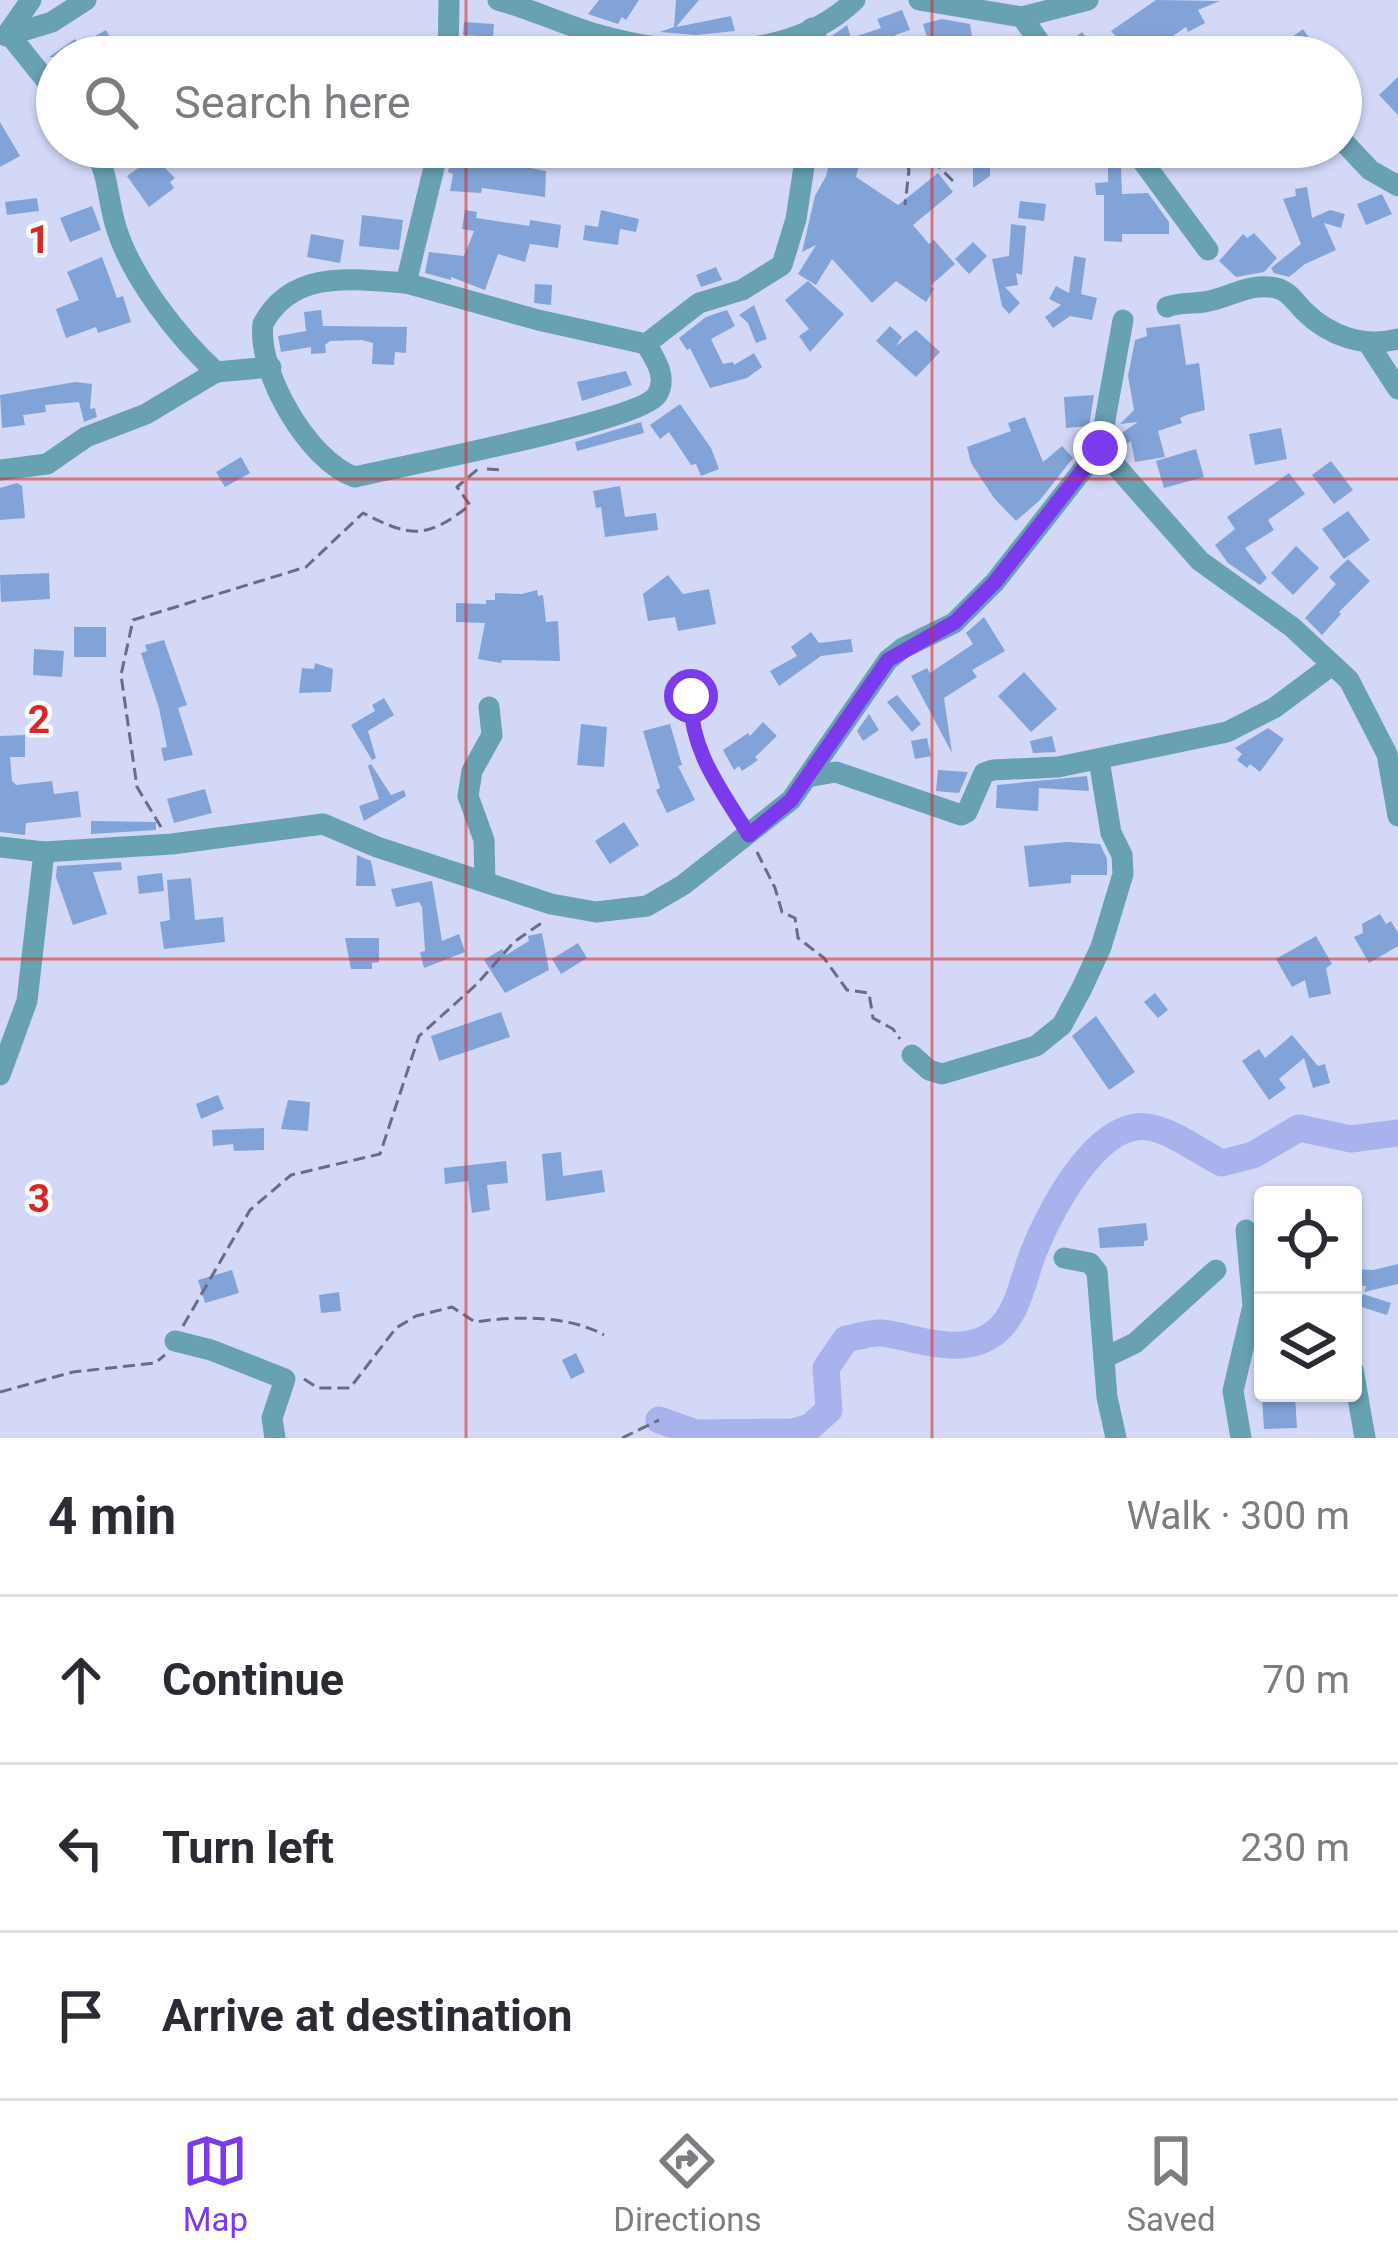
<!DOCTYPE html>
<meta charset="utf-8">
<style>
body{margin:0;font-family:Roboto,sans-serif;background:#f2f2f3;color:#2b2b33}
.controls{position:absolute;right:36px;bottom:36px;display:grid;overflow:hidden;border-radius:12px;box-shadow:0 3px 9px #0004}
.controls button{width:108px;height:108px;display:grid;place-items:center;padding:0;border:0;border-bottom:3px solid #e1e1e2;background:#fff;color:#2b2b33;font:60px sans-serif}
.stop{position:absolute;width:36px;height:36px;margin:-27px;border:9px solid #7c3aed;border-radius:50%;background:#fff}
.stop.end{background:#7c3aed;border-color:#fff;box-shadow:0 3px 12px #0008}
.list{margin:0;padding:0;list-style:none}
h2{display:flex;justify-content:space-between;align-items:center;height:156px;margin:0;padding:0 48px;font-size:51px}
h2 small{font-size:39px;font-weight:400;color:#7c7c81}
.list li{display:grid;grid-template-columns:78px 1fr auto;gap:36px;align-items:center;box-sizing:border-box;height:168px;padding:0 48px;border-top:3px solid #e1e1e2}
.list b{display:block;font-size:45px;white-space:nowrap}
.list em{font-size:39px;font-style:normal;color:#7c7c81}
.icon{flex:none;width:66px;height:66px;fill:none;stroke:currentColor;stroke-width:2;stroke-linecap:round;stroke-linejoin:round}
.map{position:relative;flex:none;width:1398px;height:1438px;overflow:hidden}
.search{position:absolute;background:#fff;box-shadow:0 3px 9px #0004;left:36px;right:36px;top:36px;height:132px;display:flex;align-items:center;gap:30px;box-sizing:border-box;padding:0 42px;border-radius:66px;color:#7c7c81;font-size:45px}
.sheet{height:660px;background:#fff}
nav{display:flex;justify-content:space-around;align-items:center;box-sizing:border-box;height:168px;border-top:3px solid #e1e1e2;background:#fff;font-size:33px;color:#7c7c81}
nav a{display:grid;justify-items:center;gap:6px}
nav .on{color:#7c3aed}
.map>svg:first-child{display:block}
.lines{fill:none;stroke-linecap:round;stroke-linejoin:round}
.river{stroke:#aab2ed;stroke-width:27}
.building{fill:#82a3d7}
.path{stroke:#696c84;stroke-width:3;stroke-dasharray:12 6;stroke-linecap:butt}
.minor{stroke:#67a1b2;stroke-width:21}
.route{stroke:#7c3aed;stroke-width:15}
.grid{fill:none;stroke:#d62828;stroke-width:3;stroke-opacity:0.55}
.grid-label{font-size:39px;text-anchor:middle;font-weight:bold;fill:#d62828;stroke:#fbfbfb;stroke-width:9;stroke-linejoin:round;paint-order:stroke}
</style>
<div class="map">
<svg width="1398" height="1438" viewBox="0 0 1398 1438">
<rect width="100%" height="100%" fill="#d3d8f7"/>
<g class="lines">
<path class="river" d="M659,1420L696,1433L793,1432L810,1427L829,1410L826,1368L846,1339C857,1337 871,1332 882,1333C919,1338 964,1359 997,1331C1018,1313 1023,1280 1032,1256C1047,1216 1096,1119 1148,1127C1173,1131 1199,1152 1222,1163L1253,1155L1299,1128L1351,1139L1398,1133"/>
</g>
<g class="building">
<path d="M599,0H639L626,20L622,17L618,24L588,14Z"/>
<path d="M676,0H699L676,27L731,16L735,31L696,35L660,32L674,27Z"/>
<path d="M1156,0L1220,1L1198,10L1205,23L1188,32L1186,27L1151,51L1155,57H1112L1125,46L1111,31Z"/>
<path d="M902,10L910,30L895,35L904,57H839L832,36L847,25L851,38L881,28L877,19Z"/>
<path d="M942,19L970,24L974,47L943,57L930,48L923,24Z"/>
<path d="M464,22L494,24L493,37L463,35Z"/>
<path d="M1303,29L1312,42L1291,57H1269L1268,52L1279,43L1281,45Z"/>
<path d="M106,30L114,45L90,57H49L75,39L79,45Z"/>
<path d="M1082,32L1102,57H1065L1062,48Z"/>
<path d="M1341,67L1359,83L1341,103Z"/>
<path d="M1398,77V115L1379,95Z"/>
<path d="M0,122L20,156L0,167Z"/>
<path d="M834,147H864L856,177L898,205L938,173L953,192L913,225L929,244L934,240L955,264L930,286L934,289L926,302L896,281L872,303L832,259L816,285L798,274L816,245L802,252L815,196L826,176Z"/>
<path d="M453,153L546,171L545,197L482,188L481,193L450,191L453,174L448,172Z"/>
<path d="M973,156H990V176L973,188Z"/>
<path d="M154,157L175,178L170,182L174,188L149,207L127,176Z"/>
<path d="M1108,168H1121L1122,194L1148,193L1169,222V234H1122V242L1104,241V195H1096L1095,183L1108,182Z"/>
<path d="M1307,187L1312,218L1330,210L1345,214L1341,228L1324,223L1336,250L1305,264L1289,277L1274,273L1271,268L1301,244L1283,199L1296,196L1295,189Z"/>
<path d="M1382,194L1392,214L1366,225L1357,204Z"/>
<path d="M37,198L39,211L7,215L5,202Z"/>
<path d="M1020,201L1046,204L1044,221L1018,218Z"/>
<path d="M92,206L101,230L70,242L60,218Z"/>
<path d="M465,210L477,212L476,218L529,226L530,220L561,225L558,248L530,244L525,262L498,254L485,290L451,277V280L425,273L429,252L464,256L474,231L462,229Z"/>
<path d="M601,210L639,219L636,232L620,229L618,245L583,240L585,225L598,227Z"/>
<path d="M362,215L403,220L399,250L359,246Z"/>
<path d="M1011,224L1026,226L1022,275L1016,273L1018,285L1005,287L1020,303L1009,314L1002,306L992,259L1009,256Z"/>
<path d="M1254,233L1277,258L1264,272L1236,277L1219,261L1243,234L1247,238Z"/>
<path d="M311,234L344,240L340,263L307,257Z"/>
<path d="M973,242L987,256L969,274L955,259Z"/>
<path d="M1074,256L1086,258L1081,294L1097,298L1092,320L1070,316L1053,328L1045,317L1061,305L1049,299L1056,286L1069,293Z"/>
<path d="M102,257L117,298L123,296L131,322L98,333L96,327L66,338L56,309L79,300L67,272Z"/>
<path d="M716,267L722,280L701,287L696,275Z"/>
<path d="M808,281L844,314L810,352L799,336L809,329L785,300Z"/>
<path d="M535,284L552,285L551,305L534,303Z"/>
<path d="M754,305L767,339L756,343L748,323L739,315Z"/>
<path d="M321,310L323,326L407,327L406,353L395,352L394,365L372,364L373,343L362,340L330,341L325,345L326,353L311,354V347L281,352L278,336L306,331L304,312Z"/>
<path d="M727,310L735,326L711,339L723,364L733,362L734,365L754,353L762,367L747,378L710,388L690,348L687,350L679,338L706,317Z"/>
<path d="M1180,324L1186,365L1199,363L1205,410L1186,415L1180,418L1182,423L1158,431L1165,457L1135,462L1131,441L1121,449L1116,443L1117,436L1138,422L1120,424L1134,410L1128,376L1135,340L1147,336L1146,328Z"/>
<path d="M890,326L902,337L896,346L916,330L940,352L916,377L876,341Z"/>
<path d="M626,371L632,385L582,401L577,382Z"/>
<path d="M75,382L92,384L90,409L95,408L97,417L84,422L79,402L45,405L46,412L23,415L25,425L2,428L0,395Z"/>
<path d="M1094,395L1089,426L1066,428L1064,397Z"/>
<path d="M680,404L711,448L719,469L701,476L696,464L691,465L669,432L660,439L650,425Z"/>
<path d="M1025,417L1043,462L1062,446L1073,458L1040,500L1016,521L994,498L971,463L967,447L1011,431L1008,423Z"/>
<path d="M641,422L644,433L577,451L575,442Z"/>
<path d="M1281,428L1287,459L1255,465L1249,434Z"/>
<path d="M1196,449L1204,477L1164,488L1156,461Z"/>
<path d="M241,457L250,473L225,487L216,472Z"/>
<path d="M1331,461L1353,490L1334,504L1312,475Z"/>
<path d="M1289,473L1305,494L1268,520L1274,530L1245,548L1267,578L1260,585L1228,563L1215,545L1235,529L1227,517Z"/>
<path d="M17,483L22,486L25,518L0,520V488Z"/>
<path d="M620,486L625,517L656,513L658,530L605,537L601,507L596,508L593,491Z"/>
<path d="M1348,511L1370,540L1344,559L1322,529Z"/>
<path d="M1296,546L1319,568L1293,595L1271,573Z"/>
<path d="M1348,559L1370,581L1339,612L1341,614L1322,635L1305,618L1336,584L1329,577Z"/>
<path d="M49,573L50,599L1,602L0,575Z"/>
<path d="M668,575L683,594L709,589L716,624L678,631L675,617L648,621L643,594Z"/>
<path d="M537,590L538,596L543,595L546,622L558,621L560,661L502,660L501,663L478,659L485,623L456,622V603L486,604V600H495V593L522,594Z"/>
<path d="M984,617L1005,651L972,670L977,677L944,698L952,753L911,676L927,668L930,673L973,644L966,633Z"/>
<rect x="74" y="627" width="32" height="30"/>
<path d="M811,632L819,643L851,639L853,652L821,656L779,686L770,671L797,656L791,647Z"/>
<path d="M164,640L187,705L178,708L193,755L164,761L161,748L167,747L159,708L141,653L147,651L145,645Z"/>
<path d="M34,649L64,651L62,677L33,675Z"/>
<path d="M315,663L333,669L331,692L299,693L302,668L314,669Z"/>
<path d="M1024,672L1057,709L1031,732L998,696Z"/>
<path d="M897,695L921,724L912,732L887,702Z"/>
<path d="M384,698L394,715L368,731L376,758L372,760L351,725L375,711L372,705Z"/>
<path d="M869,714L879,730L863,741L857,731Z"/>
<path d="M763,722L777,736L755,757L758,760L742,771L739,766L734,770L723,750L748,733L750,736Z"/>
<path d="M581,724L607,727L604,767L577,765Z"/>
<path d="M670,724L682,765L678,766L695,800L667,813L656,790L660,788L643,731Z"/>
<path d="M1268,728L1284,739L1260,772L1250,764L1247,768L1237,760L1242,754L1235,748Z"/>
<path d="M25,735V757H10L12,781L16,785L52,781L54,794L78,791L81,817L26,823L25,835L0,832V736Z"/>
<path d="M1052,736L1056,752L1033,753L1030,741Z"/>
<path d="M927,738L931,756L915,759L911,741Z"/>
<path d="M371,764L391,795L404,790L406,796L364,821L359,806L379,799L368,766Z"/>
<path d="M938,770L968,772L959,793L936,791Z"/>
<path d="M1087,776L1089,791L1039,788L1038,811L996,808L997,785Z"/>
<path d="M205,789L212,813L174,823L167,799Z"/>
<path d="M91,821L156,822V830L91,834Z"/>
<path d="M624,822L639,845L610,864L595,841Z"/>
<path d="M1067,842L1100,844L1107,859V875H1071V883L1029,887L1024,846Z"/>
<path d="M357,855L371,861L376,886H356Z"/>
<path d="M121,862L122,870L93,872L107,914L73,925L56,877L57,866Z"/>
<path d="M162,873L164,891L139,894L137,876Z"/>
<path d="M191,878L195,920L223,917L225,942L164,949L160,922L170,920L167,880Z"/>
<path d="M432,881L442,941L459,934L465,952L424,968L420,952L425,951L422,907L419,902L396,907L391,889Z"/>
<path d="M1380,914L1386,924L1391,921L1398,933V946L1369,963L1354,937L1363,933L1362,924Z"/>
<path d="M542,933L549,970L505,993L484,960L502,949L506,955L529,941L528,936Z"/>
<path d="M1316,936L1332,964L1326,968L1331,994L1309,998L1305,980L1292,987L1276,959Z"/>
<path d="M345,938H379V962L372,963V969H351Z"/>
<path d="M578,943L587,958L561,974L552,959Z"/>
<path d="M1155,993L1168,1010L1158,1018L1144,1002Z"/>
<path d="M501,1012L510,1037L439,1061L431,1036Z"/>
<path d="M1096,1016L1135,1072L1109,1090L1072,1036Z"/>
<path d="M1292,1035L1318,1066L1325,1064L1330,1083L1313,1088L1304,1058L1279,1079L1286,1088L1269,1100L1242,1061L1259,1049L1265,1058Z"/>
<path d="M218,1095L224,1109L201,1119L196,1104Z"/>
<path d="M288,1100L310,1102L308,1131L281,1129Z"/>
<path d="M264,1128V1150L234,1151L233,1144L213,1146L212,1130Z"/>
<path d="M561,1152L563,1176L602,1170L605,1192L546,1201L542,1154Z"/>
<path d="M506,1161L508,1183L487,1185L490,1210L472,1213L468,1181L445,1184L444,1168Z"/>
<path d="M1146,1223L1148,1240L1144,1241V1246L1100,1248L1098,1228Z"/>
<path d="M1398,1264V1284L1364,1292L1366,1286L1353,1285V1269L1373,1270Z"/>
<path d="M232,1270L239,1293L205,1303L198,1280Z"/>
<path d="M339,1292L341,1311L321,1313L319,1295Z"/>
<path d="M1363,1294L1391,1303L1387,1315L1359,1306Z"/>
<path d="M576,1353L585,1372L571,1379L562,1360Z"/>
<path d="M1295,1396L1297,1428L1264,1429L1262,1398Z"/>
</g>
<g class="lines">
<g class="path">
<path d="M901,147L909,170L905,205"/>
<path d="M919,147L953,181"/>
<path d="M487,469L504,470"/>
<path d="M691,696C689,744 714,778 738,817"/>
<path d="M161,827L137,787L121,675L133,620L306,567L363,513C411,538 427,539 470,505L457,487L478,469"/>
<path d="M757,852L775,888L782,912L795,918L798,938L824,958L847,990L869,993L873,1018L893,1029L900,1039"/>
<path d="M183,1326L250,1210L291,1175L380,1154L419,1036L477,984L514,942L543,922"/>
<path d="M304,1379L318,1388H350L396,1328L416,1316L452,1307L475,1322C515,1316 568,1315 604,1335"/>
<path d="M0,1392L73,1372L155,1363L165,1355"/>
<path d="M622,1438L659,1420"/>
</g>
<g class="minor">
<path d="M31,0L8,33L57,94"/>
<path d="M498,0C531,9 562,24 596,34C676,57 789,64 855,0"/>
<path d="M919,0L1022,17L1088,0"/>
<path d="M1022,17L1050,57"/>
<path d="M812,28L824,57"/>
<path d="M6,36L52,22L86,0"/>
<path d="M448,57L449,0"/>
<path d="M1217,57L1236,47L1254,57"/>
<path d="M1341,139L1370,170L1398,186"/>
<path d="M93,147C109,173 107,198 116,227C131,277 178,337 216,372L271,367"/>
<path d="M439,147L406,283C352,279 292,269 263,324C257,372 309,462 355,477C400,466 640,421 657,395C668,377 655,359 646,344"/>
<path d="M1132,147L1208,250"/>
<path d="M406,283L538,320L646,344L699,303L742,290L782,265L796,219L807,147"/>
<path d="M1167,307C1181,302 1190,304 1204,302C1228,299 1248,282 1276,288C1289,291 1295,302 1304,311C1329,336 1364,348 1398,339"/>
<path d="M1368,343L1398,389"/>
<path d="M1100,448L1200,561L1292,627L1349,680L1387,754L1398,816"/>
<path d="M0,470L47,464L86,437L146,414L216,372"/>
<path d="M807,777L836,772L961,815L967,812L984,773L993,770L1058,767L1227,732L1274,708L1332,665"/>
<path d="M0,847L44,852L172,844L323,824L377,847L551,904L596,912L647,906L683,885L791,800L888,660L903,648L954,623L995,582L1100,448L1123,320"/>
<path d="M485,881L484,840L468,796L472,771L492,735L489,707"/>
<path d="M912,1055L929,1070L942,1074L1036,1046L1062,1025L1082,988L1101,947L1123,874L1122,855L1111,833L1099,760"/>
<path d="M0,1075L27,1001L44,852"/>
<path d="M1064,1258L1090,1263L1097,1272L1107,1397L1116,1438"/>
<path d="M175,1341L211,1350L285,1379L272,1418L275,1438"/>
<path d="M1104,1358L1135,1343L1216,1270"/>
<path d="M1353,1369L1365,1438"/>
<path d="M1241,1438L1233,1391L1253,1306L1246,1230"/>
</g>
</g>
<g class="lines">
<path class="route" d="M691,696C689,750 722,791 749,835L791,800L888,660L955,622L995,582L1100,448"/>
</g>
<path class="grid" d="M466,0V57M932,0V57M466,147V1438M932,147V1438M0,479H1398M0,959H1398"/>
<g class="grid-label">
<text x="39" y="253">1</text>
<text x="39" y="733">2</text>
<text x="39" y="1212">3</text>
</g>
</svg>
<div class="controls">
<button><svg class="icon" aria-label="locate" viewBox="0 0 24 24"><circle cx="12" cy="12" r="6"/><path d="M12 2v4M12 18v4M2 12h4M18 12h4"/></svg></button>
<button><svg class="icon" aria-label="layers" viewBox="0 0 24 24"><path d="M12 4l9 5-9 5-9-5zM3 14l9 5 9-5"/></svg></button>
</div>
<div class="stop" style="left:691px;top:696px"></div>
<div class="stop end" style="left:1100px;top:448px"></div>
<div class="search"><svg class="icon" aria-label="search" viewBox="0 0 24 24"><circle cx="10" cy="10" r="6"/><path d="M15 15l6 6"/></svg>Search here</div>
</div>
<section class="sheet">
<h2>4 min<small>Walk · 300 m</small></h2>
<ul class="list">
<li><svg class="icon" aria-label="ahead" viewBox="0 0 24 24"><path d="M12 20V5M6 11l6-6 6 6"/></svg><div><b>Continue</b></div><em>70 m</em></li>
<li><svg class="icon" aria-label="left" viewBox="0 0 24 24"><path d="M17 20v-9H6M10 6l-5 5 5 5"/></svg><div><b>Turn left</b></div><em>230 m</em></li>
<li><svg class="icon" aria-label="arrive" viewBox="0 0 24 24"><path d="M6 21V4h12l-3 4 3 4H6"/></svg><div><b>Arrive at destination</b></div></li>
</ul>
</section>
<nav>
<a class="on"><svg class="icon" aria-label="map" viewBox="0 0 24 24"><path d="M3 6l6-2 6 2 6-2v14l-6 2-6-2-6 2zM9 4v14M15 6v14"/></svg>Map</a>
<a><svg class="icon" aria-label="directions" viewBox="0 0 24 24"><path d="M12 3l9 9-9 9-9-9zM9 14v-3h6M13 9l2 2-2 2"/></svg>Directions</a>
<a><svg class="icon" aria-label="saved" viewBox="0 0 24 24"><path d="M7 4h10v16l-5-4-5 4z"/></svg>Saved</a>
</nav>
